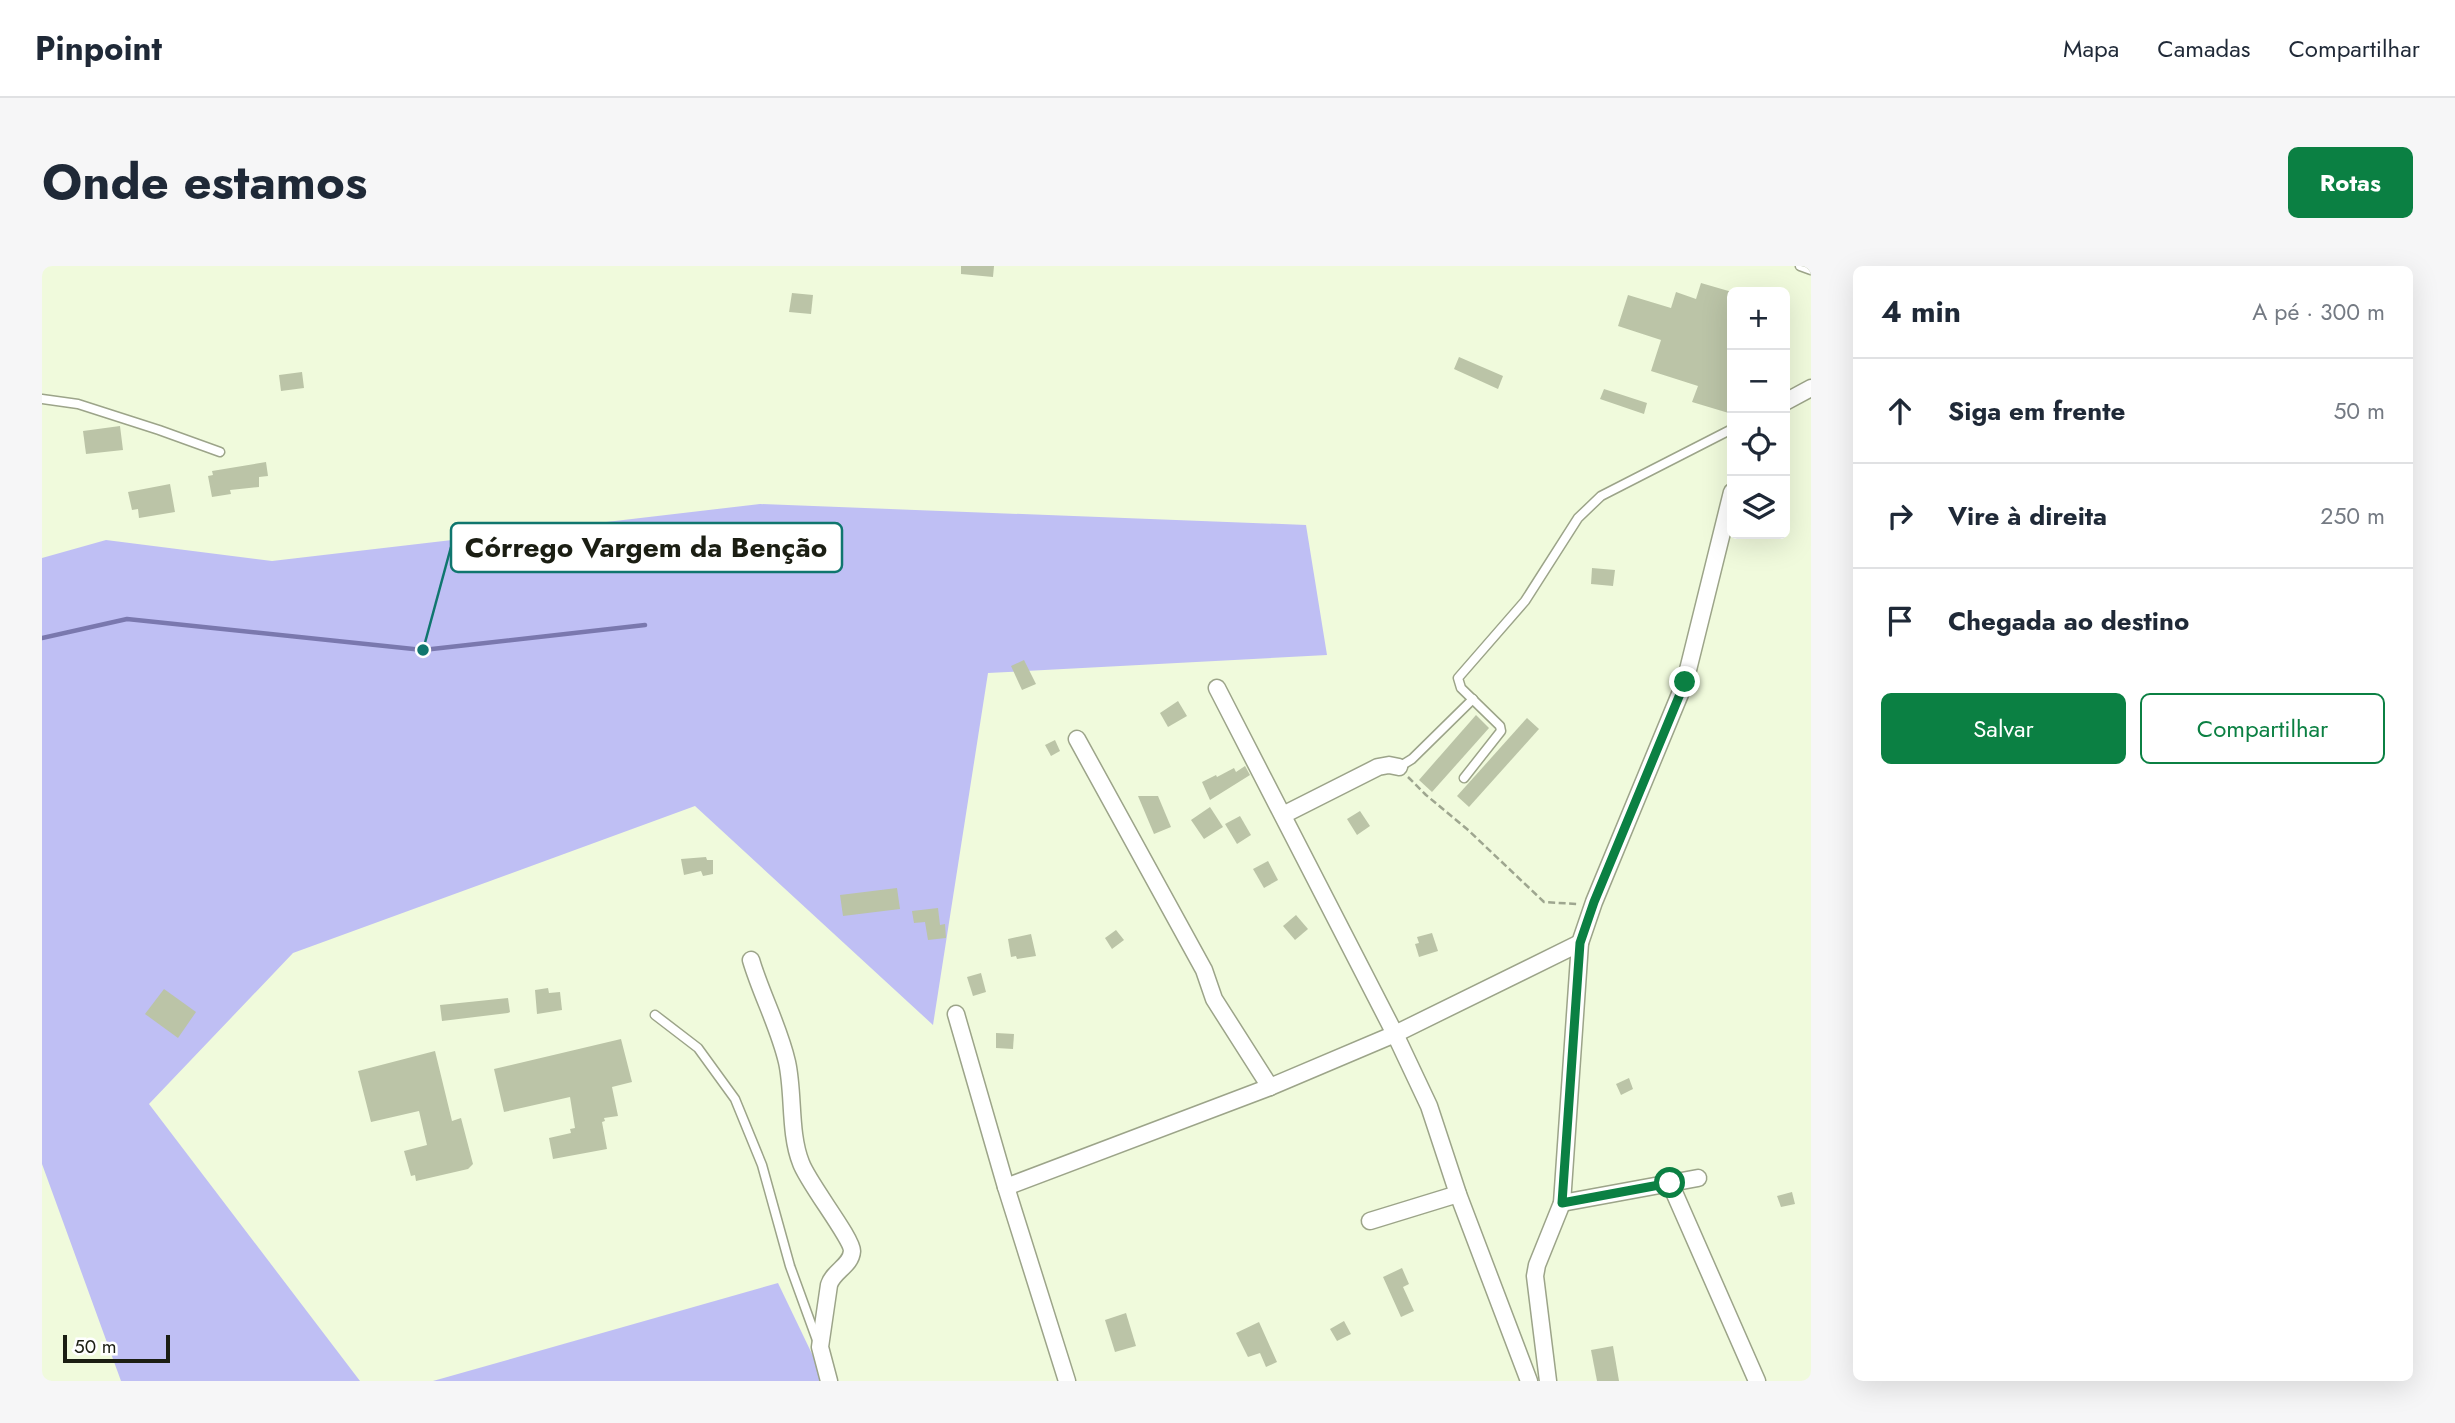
<!DOCTYPE html>
<html lang="pt">
<meta charset="utf-8">
<style>
body{margin:0;font-family:Jost,sans-serif;background:#f6f6f7;color:#1f2937}
.controls{position:absolute;right:21px;top:21px;display:grid;overflow:hidden;border-radius:10px;box-shadow:0 7px 28px #0002}
.controls button{width:63px;height:63px;display:grid;place-items:center;padding:0;border:0;border-bottom:2px solid #e0e1e3;background:#fff;color:#1f2937;font:35px sans-serif}
.scale{position:absolute;left:21px;bottom:18px;width:107px;box-sizing:border-box;padding-left:7px;border:4px solid #1b1e13;border-top:0;font-size:19px;line-height:24px;white-space:nowrap;color:#1b1e13;-webkit-text-stroke:5px #fff;paint-order:stroke}
.stop{position:absolute;width:21px;height:21px;margin:-16px;border:5px solid #0b8043;border-radius:50%;background:#fff}
.stop.end{background:#0b8043;border-color:#fff;box-shadow:0 2px 7px #0008}
.list{margin:0;padding:0;list-style:none}
h2{display:flex;justify-content:space-between;align-items:center;height:91px;margin:0;padding:0 28px;font-size:30px}
h2 small{font-size:23px;font-weight:400;color:#747a83}
.list li{display:grid;grid-template-columns:46px 1fr auto;gap:21px;align-items:center;box-sizing:border-box;height:105px;padding:0 28px;border-top:2px solid #e0e1e3}
.list b{display:block;font-size:26px;white-space:nowrap}
.list em{font-size:23px;font-style:normal;color:#747a83}
.actions{display:flex;gap:14px;padding:21px 28px}
.actions a{flex:1;padding:16px 0;border:2px solid #0b8043;border-radius:10px;text-align:center;font-size:24px;color:#0b8043}
.actions .main{background:#0b8043;color:#fff}
.icon{flex:none;width:38px;height:38px;fill:none;stroke:currentColor;stroke-width:2;stroke-linecap:round;stroke-linejoin:round}
.map{position:relative;flex:none;width:1769px;height:1115px;overflow:hidden;border-radius:10px}
header{display:flex;align-items:center;gap:42px;box-sizing:border-box;height:98px;padding:0 35px;background:#fff;border-bottom:2px solid #e0e1e3}
header strong{font-size:33px}
nav{display:flex;gap:38px;margin-inline-start:auto;font-size:24px}
.intro{display:flex;align-items:center;justify-content:space-between;box-sizing:border-box;height:168px;padding:0 42px}
h1{margin:0;font-size:49px}
.button{padding:18px 32px;border-radius:10px;background:#0b8043;color:#fff;font-size:24px;font-weight:700}
main{display:flex;gap:42px;padding:0 42px}
aside{flex:1;background:#fff;border-radius:10px;box-shadow:0 7px 28px #0002}
.map>svg:first-child{display:block}
.green{fill:#bfbff4}
.lines{fill:none;stroke-linecap:round;stroke-linejoin:round}
.stream{stroke:#7a78ae;stroke-width:4.5}
.building{fill:#bbc4a7}
.service-casing{stroke:#9ca489;stroke-width:11}
.minor-casing{stroke:#9ca489;stroke-width:19}
.path{stroke:#9ea68f;stroke-width:2.5;stroke-dasharray:7 3.5;stroke-linecap:butt}
.service{stroke:#fff;stroke-width:8}
.minor{stroke:#fff;stroke-width:16}
.route{stroke:#0b8043;stroke-width:9}
.leader{fill:none;stroke:#0f766e;stroke-width:2.5}
.callout-dot{fill:#0f766e;stroke:#fff;stroke-width:2.5}
.callout{fill:#fff;stroke:#0f766e;stroke-width:2.5}
.callout-label{font-size:28px;text-anchor:middle;font-weight:bold;fill:#1b1e13}
</style>
<header>
<strong>Pinpoint</strong>
<nav><a>Mapa</a><a>Camadas</a><a>Compartilhar</a></nav>
</header>
<div class="intro"><h1>Onde estamos</h1><a class="button">Rotas</a></div>
<main>
<div class="map">
<svg width="1769" height="1115" viewBox="0 0 1769 1115">
<rect width="100%" height="100%" fill="#f0fadc"/>
<g class="green">
<path d="M718,238L1264,259L1285,389L946,407L891,759L653,540L251,687L107,838L318,1115H79L0,898V292L64,274L230,295Z"/>
<path d="M736,1017L783,1115H391Z"/>
</g>
<g class="lines">
<path class="stream" d="M0,372L85,353L381,384L603,359"/>
</g>
<g class="building">
<path d="M919,0H952L951,11L919,8Z"/>
<path d="M1659,17L1690,26V148L1650,136L1656,120L1609,105L1619,74L1576,60L1586,29L1629,42L1634,26L1654,33Z"/>
<path d="M750,27L771,29L769,48L747,46Z"/>
<path d="M1417,91L1461,110L1456,123L1412,103Z"/>
<path d="M260,106L262,122L239,125L237,109Z"/>
<path d="M1562,123L1605,137L1602,148L1558,133Z"/>
<path d="M78,160L81,184L44,188L41,165Z"/>
<path d="M224,196L226,210L217,211V221L188,224L189,228L170,231L166,210L171,209L170,205Z"/>
<path d="M128,218L133,246L97,252L96,243L90,244L86,226Z"/>
<path d="M1550,302L1573,304L1571,320L1549,318Z"/>
<path d="M982,394L994,418L980,424L969,400Z"/>
<path d="M1136,435L1145,450L1126,461L1118,447Z"/>
<path d="M1434,449L1447,462L1390,526L1377,514Z"/>
<path d="M1485,452L1497,463L1427,541L1415,530Z"/>
<path d="M1013,474L1018,485L1009,490L1003,479Z"/>
<path d="M1203,500L1208,509L1168,534L1160,516L1174,509L1175,511L1192,502L1194,506Z"/>
<path d="M1096,530H1116L1129,561L1112,568Z"/>
<path d="M1168,541L1181,561L1162,573L1149,554Z"/>
<path d="M1318,545L1328,560L1315,569L1305,553Z"/>
<path d="M1198,550L1209,569L1195,578L1183,558Z"/>
<path d="M664,591L665,594H671V608L661,610L659,605L642,609L639,593Z"/>
<path d="M1226,595L1236,614L1222,622L1211,603Z"/>
<path d="M855,622L858,643L801,650L798,629Z"/>
<path d="M896,642L898,659L903,658L904,672L886,674L883,656L872,657L870,645Z"/>
<path d="M1254,649L1266,663L1253,674L1241,660Z"/>
<path d="M1074,664L1082,674L1070,683L1063,672Z"/>
<path d="M1390,667L1396,685L1377,691L1373,678L1377,677L1375,671Z"/>
<path d="M989,668L994,690L975,693L974,690L969,691L966,673Z"/>
<path d="M939,707L944,726L931,730L925,711Z"/>
<path d="M506,722L507,727L518,726L520,744L495,748L493,724Z"/>
<path d="M122,723L154,746L136,772L103,748Z"/>
<path d="M466,732L468,746L466,747L400,755L398,739Z"/>
<path d="M954,767L972,768L971,783L954,782Z"/>
<path d="M579,773L590,816L570,821L576,850L562,852L563,855L560,856L565,883L511,893L507,872L529,867L528,863L533,862L528,831L462,846L452,803Z"/>
<path d="M393,785L410,855L419,852L431,898L426,903L374,915L373,909L369,910L362,885L385,879L377,845L329,856L316,805Z"/>
<path d="M1587,812L1591,823L1579,829L1574,818Z"/>
<path d="M1750,926L1753,938L1739,941L1735,930Z"/>
<path d="M1360,1002L1367,1018L1361,1021L1372,1045L1359,1051L1341,1011Z"/>
<path d="M1084,1047L1094,1080L1073,1086L1063,1054Z"/>
<path d="M1302,1055L1309,1068L1295,1075L1288,1063Z"/>
<path d="M1217,1056L1235,1096L1224,1101L1218,1087L1206,1091L1194,1067Z"/>
<path d="M1571,1080L1577,1115H1555L1549,1084Z"/>
</g>
<g class="lines">
<g class="service-casing">
<g id="service">
<path d="M1758,0L1769,4"/>
<path d="M0,133L36,138L117,164L178,186"/>
<path d="M1357,501L1370,493L1431,433"/>
<path d="M1422,512L1459,465L1458,460L1419,422L1416,412L1483,335L1536,252L1559,230L1690,163"/>
<path d="M613,749L656,782L693,833L720,899L748,1000L776,1077"/>
</g>
</g>
<g class="minor-casing">
<g id="minor">
<path d="M1743,136L1769,122"/>
<path d="M1175,422L1353,768L1387,840L1416,928L1487,1115"/>
<path d="M1035,473L1162,704L1172,733L1228,821"/>
<path d="M1241,549L1336,501L1347,499L1357,501"/>
<path d="M709,694C719,728 737,761 745,796C752,827 747,867 759,897C766,917 810,972 810,985C809,1000 791,1005 787,1019L778,1081L787,1115"/>
<path d="M914,748L964,921L1025,1115"/>
<path d="M1628,917L1715,1115"/>
<path d="M964,921L1228,821L1353,768L1538,677"/>
<path d="M1520,937L1656,912"/>
<path d="M1328,955L1416,928"/>
<path d="M1506,1115L1493,1010L1495,999L1520,937L1538,677L1552,636L1643,416L1690,226"/>
</g>
</g>
<path class="path" d="M1366,511L1384,529L1425,563L1502,636L1535,638"/>
<use href="#service" class="service"/>
<use href="#minor" class="minor"/>
</g>
<g class="lines">
<path class="route" d="M1628,917L1520,937L1538,677L1552,636L1643,416"/>
</g>
<path class="leader" d="M381 384L409 281"/>
<circle class="callout-dot" cx="381" cy="384" r="7"/>
<rect class="callout" x="409" y="257" width="391" height="49" rx="7"/>
<g class="callout-label">
<text x="604" y="291">Córrego Vargem da Benção</text>
</g>
</svg>
<div class="controls">
<button>+</button>
<button>−</button>
<button><svg class="icon" aria-label="locate" viewBox="0 0 24 24"><circle cx="12" cy="12" r="6"/><path d="M12 2v4M12 18v4M2 12h4M18 12h4"/></svg></button>
<button><svg class="icon" aria-label="layers" viewBox="0 0 24 24"><path d="M12 4l9 5-9 5-9-5zM3 14l9 5 9-5"/></svg></button>
</div>
<div class="scale">50 m</div>
<div class="stop" style="left:1628px;top:917px"></div>
<div class="stop end" style="left:1643px;top:416px"></div>
</div>
<aside>
<h2>4 min<small>A pé · 300 m</small></h2>
<ul class="list">
<li><svg class="icon" aria-label="ahead" viewBox="0 0 24 24"><path d="M12 20V5M6 11l6-6 6 6"/></svg><div><b>Siga em frente</b></div><em>50 m</em></li>
<li><svg class="icon" aria-label="right" viewBox="0 0 24 24"><path d="M7 20v-9h11M14 6l5 5-5 5"/></svg><div><b>Vire à direita</b></div><em>250 m</em></li>
<li><svg class="icon" aria-label="arrive" viewBox="0 0 24 24"><path d="M6 21V4h12l-3 4 3 4H6"/></svg><div><b>Chegada ao destino</b></div></li>
</ul>
<div class="actions"><a class="main">Salvar</a><a>Compartilhar</a></div>
</aside>
</main>
